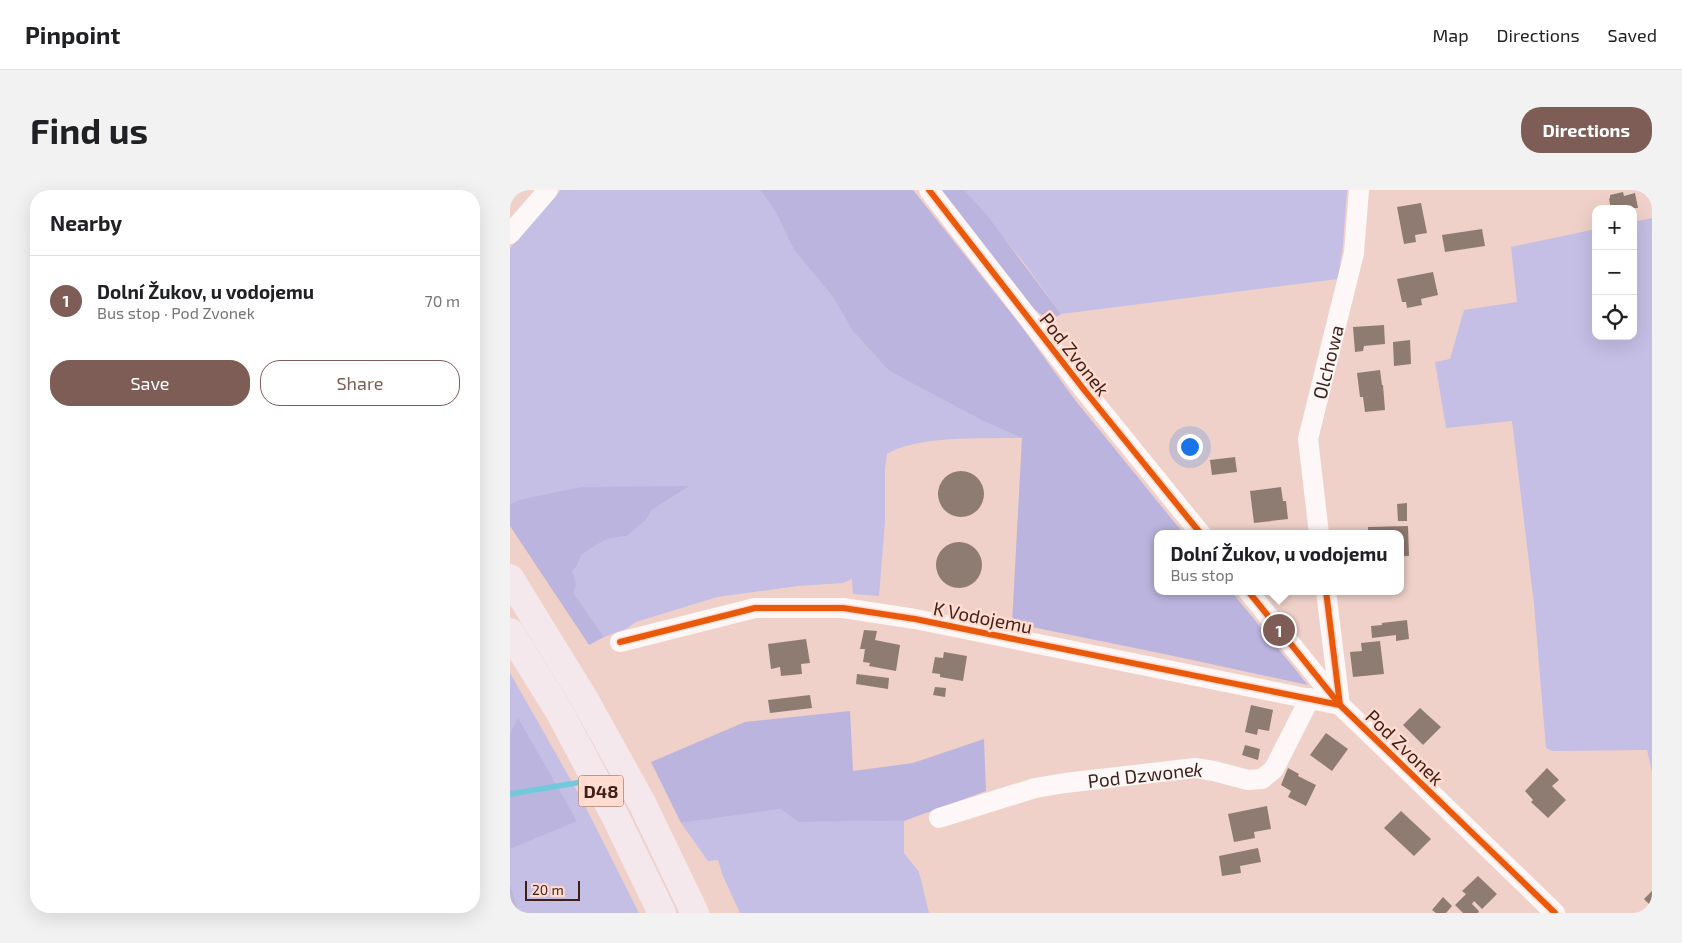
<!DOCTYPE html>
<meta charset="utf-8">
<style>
body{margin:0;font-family:"Exo 2",sans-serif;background:#f2f2f2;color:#202124}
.controls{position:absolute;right:15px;top:15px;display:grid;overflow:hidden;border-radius:10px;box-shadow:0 5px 20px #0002}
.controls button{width:45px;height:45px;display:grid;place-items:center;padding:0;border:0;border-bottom:1px solid #e0e0e0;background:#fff;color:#202124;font:25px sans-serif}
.scale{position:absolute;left:15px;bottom:12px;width:55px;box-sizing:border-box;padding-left:5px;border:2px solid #401f16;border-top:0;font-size:14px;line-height:18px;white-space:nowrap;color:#401f16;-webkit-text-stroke:4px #ffdbd0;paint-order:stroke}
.you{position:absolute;left:679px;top:256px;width:18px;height:18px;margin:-12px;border:4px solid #fff;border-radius:50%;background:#1a73e8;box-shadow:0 0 0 8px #1a73e833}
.badge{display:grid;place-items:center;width:32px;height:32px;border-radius:50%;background:#7d5d55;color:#fff;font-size:16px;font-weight:700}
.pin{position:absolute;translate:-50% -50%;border:2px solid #fff;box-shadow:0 1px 5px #0006}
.popup{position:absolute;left:644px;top:340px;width:250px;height:65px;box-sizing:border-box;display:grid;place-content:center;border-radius:10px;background:#fff;filter:drop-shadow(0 1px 4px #0005);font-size:16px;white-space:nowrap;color:#757577}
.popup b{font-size:19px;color:#202124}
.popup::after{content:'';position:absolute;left:50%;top:100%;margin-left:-10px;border:10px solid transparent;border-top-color:#fff}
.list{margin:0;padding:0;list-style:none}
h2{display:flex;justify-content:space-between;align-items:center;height:65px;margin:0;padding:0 20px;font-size:21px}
h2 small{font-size:16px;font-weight:400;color:#757577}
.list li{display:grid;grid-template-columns:32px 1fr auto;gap:15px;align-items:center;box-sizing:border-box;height:90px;padding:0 20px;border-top:1px solid #e0e0e0}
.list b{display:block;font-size:19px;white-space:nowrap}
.list p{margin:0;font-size:16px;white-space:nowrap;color:#757577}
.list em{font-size:16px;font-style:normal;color:#757577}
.actions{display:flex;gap:10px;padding:15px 20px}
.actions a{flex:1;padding:11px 0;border:1px solid #7d5d55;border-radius:20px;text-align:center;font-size:18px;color:#7d5d55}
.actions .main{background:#7d5d55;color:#fff}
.icon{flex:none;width:28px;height:28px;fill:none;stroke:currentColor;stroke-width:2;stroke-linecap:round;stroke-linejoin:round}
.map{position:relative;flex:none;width:1142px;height:723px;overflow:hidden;border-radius:20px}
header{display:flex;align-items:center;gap:30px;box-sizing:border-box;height:70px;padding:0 25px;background:#fff;border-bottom:1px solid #e0e0e0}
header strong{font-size:24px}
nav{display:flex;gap:28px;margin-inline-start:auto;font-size:18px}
.intro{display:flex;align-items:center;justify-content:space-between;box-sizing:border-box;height:120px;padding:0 30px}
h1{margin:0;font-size:35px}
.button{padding:12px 22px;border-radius:20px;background:#7d5d55;color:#fff;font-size:18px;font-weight:700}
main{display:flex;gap:30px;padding:0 30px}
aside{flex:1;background:#fff;border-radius:20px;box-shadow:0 5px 20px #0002}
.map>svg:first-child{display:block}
.green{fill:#c5bee5}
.forest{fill:#bbb4de}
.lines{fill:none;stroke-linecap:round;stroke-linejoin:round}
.stream{stroke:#71c9dc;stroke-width:5.5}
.building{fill:#8e7b72}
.minor{stroke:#fdf8f7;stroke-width:20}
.motorway{stroke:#f4e8ed;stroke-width:28}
.cycleway-casing{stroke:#ffdbd0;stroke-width:9}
.cycleway{stroke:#e8590c;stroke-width:6}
.labels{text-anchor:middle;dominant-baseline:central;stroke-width:5;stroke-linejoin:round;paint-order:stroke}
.shield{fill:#ffdbd0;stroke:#79574e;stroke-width:1}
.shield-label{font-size:18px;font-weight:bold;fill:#401f16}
.street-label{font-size:19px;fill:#401f16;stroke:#ffdbd0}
</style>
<header>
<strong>Pinpoint</strong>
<nav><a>Map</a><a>Directions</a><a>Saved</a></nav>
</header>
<div class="intro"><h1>Find us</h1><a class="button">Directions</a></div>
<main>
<aside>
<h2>Nearby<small></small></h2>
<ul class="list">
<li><span class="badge">1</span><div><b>Dolní Žukov, u vodojemu</b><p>Bus stop · Pod Zvonek</p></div><em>70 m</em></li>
</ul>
<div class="actions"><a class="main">Save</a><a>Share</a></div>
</aside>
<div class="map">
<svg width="1142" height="723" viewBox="0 0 1142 723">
<rect width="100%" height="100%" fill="#efd1c9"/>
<g class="green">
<path d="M51,0H250L265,21L284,60L323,107L342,140L379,181L473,231L512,248C475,249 408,245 377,264L375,279V331L369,406L343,404L342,389L333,393L288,396L207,407L126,432L116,439L94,447L62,403L66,394L61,381L67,376L71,365L88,354L97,349L117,346L136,330L142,320L179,297H70L0,314V58Z"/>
<path d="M454,0H837L833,54L828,89L551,124L512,70Z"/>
<path d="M1142,28V582L1137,560L1042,561L1036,558L1024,414L1002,231L936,238L925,172L940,169L954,120L1007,112L1001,57L1086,39V146H1123V32Z"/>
<path d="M0,483L70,606L129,723H9L0,694V659L67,630L1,542L0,544Z"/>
<path d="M272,619L288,632L394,631V663L409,682L419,723H230L213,686L208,670L198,671L171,633Z"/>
</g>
<g class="forest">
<path d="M250,0H403L509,133L565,210L674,344H648V401H721L798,495L659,465L502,433L512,248L473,231L379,181L342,140L323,107L284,60L265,21Z"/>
<path d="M424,0H454L476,24L551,124L540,131L521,117Z"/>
<path d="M180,296L142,320L136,330L117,346L97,349L88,354L71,365L67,376L62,381L66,394L63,403L94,447L79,455L0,336V314L10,310L70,297Z"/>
<path d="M340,521L343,581L403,573L474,549L476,601L394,631L288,632L271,619L171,633L141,572L235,532Z"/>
<path d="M8,528L67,631L0,659V544Z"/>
<path d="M0,694L9,723H0Z"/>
</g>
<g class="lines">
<path class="stream" d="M0,604L78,591"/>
</g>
<g class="building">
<path d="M1113,2L1114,6L1125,3L1128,18L1101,19L1099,9L1100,8V5Z"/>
<path d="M911,13L917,43L905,45L906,52L894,54L887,17Z"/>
<path d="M972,39L975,56L935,62L932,45Z"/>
<path d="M923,82L928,105L911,109L912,115L897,118L896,112H892L887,89Z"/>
<path d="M874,135L875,154L854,156L853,161L845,162L843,137Z"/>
<path d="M900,150L901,174L884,176L883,152Z"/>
<path d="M870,180L872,195H873L875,220L855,222L853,207H850L847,183Z"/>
<path d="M725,267L727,282L702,285L700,270Z"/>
<circle cx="451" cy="304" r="23"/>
<path d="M771,297L773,311H776L778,329L744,333L740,301Z"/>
<path d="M897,313V331H888L887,314Z"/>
<path d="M898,336L899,366H890V344H858V337Z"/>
<circle cx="449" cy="375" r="23"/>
<path d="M897,430L899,449L886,451V445L862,448L861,436L872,435V433Z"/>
<path d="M354,440L367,441L365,450L390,455L386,481L359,476L360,473L353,472L355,459H350Z"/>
<path d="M296,449L300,473L291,474L292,484L271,486L270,477L261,479L258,454Z"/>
<path d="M870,451L874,484L843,487L840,462L852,461L851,453Z"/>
<path d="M434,462L457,466L453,491L430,487V484L422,483L425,467L433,468Z"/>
<path d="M347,484L379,488L378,499L346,494Z"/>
<path d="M425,497L436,498L435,507L423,505Z"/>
<path d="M300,505L302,518L260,523L258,510Z"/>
<path d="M741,515L763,520L759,541L748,539L747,545L735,542Z"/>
<path d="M910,518L931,537L913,555L893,535Z"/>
<path d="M816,543L838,559L822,581L800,565Z"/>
<path d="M735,555L750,559L748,570L732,565Z"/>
<path d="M778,578L789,584L788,586L806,595L796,616L778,607L781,601L771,595Z"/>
<path d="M1037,578L1049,590L1042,596L1056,610L1038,628L1021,612L1023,610L1015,601Z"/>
<path d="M757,616L761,639L744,642L745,648L724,652L718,624Z"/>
<path d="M891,621L921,649L904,666L874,638Z"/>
<path d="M748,658L751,672L730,676L731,683L712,686L709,666Z"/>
<path d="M968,686L987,704L972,719L964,711L962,714L969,721L968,723H953L945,715L956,704L952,701Z"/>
<path d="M1142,701V717L1134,709Z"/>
<path d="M933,707L942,716L936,723H926L922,720Z"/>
</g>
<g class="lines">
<g class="minor">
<path d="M419,0L575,201L691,344"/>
<path d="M0,44L38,0"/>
<path id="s1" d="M809,344L798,249L844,63L849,0"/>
<path d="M738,401L830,515L1045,723"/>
<path d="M110,452L245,418H333L405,429L830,515L816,401"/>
<path id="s2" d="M429,628L525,598L555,593L685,578L704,581L738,590L752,589L764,579L800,508"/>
</g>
<g class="motorway">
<path d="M0,388L75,510L132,613L185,723"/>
<path d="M0,442L50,523L105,626L152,723"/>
</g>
<g class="cycleway-casing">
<g id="cycleway">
<path d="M419,0L575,201L691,344"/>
<path d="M738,401L830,515L1045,723"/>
<path d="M110,452L245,418H333L405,429L830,515L816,401"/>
</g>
</g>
<use href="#cycleway" class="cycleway"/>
</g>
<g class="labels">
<rect class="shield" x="68.5" y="585.5" width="45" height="31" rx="4"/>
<g class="shield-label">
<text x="91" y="601">D48</text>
</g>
<g class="street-label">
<text transform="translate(565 164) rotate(52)">Pod Zvonek</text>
<text stroke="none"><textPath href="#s1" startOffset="175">Olchowa</textPath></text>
<text transform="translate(473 427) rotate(11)">K Vodojemu</text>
<text transform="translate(895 557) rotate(44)">Pod Zvonek</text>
<text stroke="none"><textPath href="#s2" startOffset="212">Pod Dzwonek</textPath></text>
</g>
</g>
</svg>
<div class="controls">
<button>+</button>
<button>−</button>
<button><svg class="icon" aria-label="locate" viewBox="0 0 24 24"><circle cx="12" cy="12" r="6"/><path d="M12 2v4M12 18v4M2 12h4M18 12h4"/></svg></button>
</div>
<div class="scale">20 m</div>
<div class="you"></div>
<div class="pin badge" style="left:769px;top:440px">1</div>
<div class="popup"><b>Dolní Žukov, u vodojemu</b>Bus stop</div>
</div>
</main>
